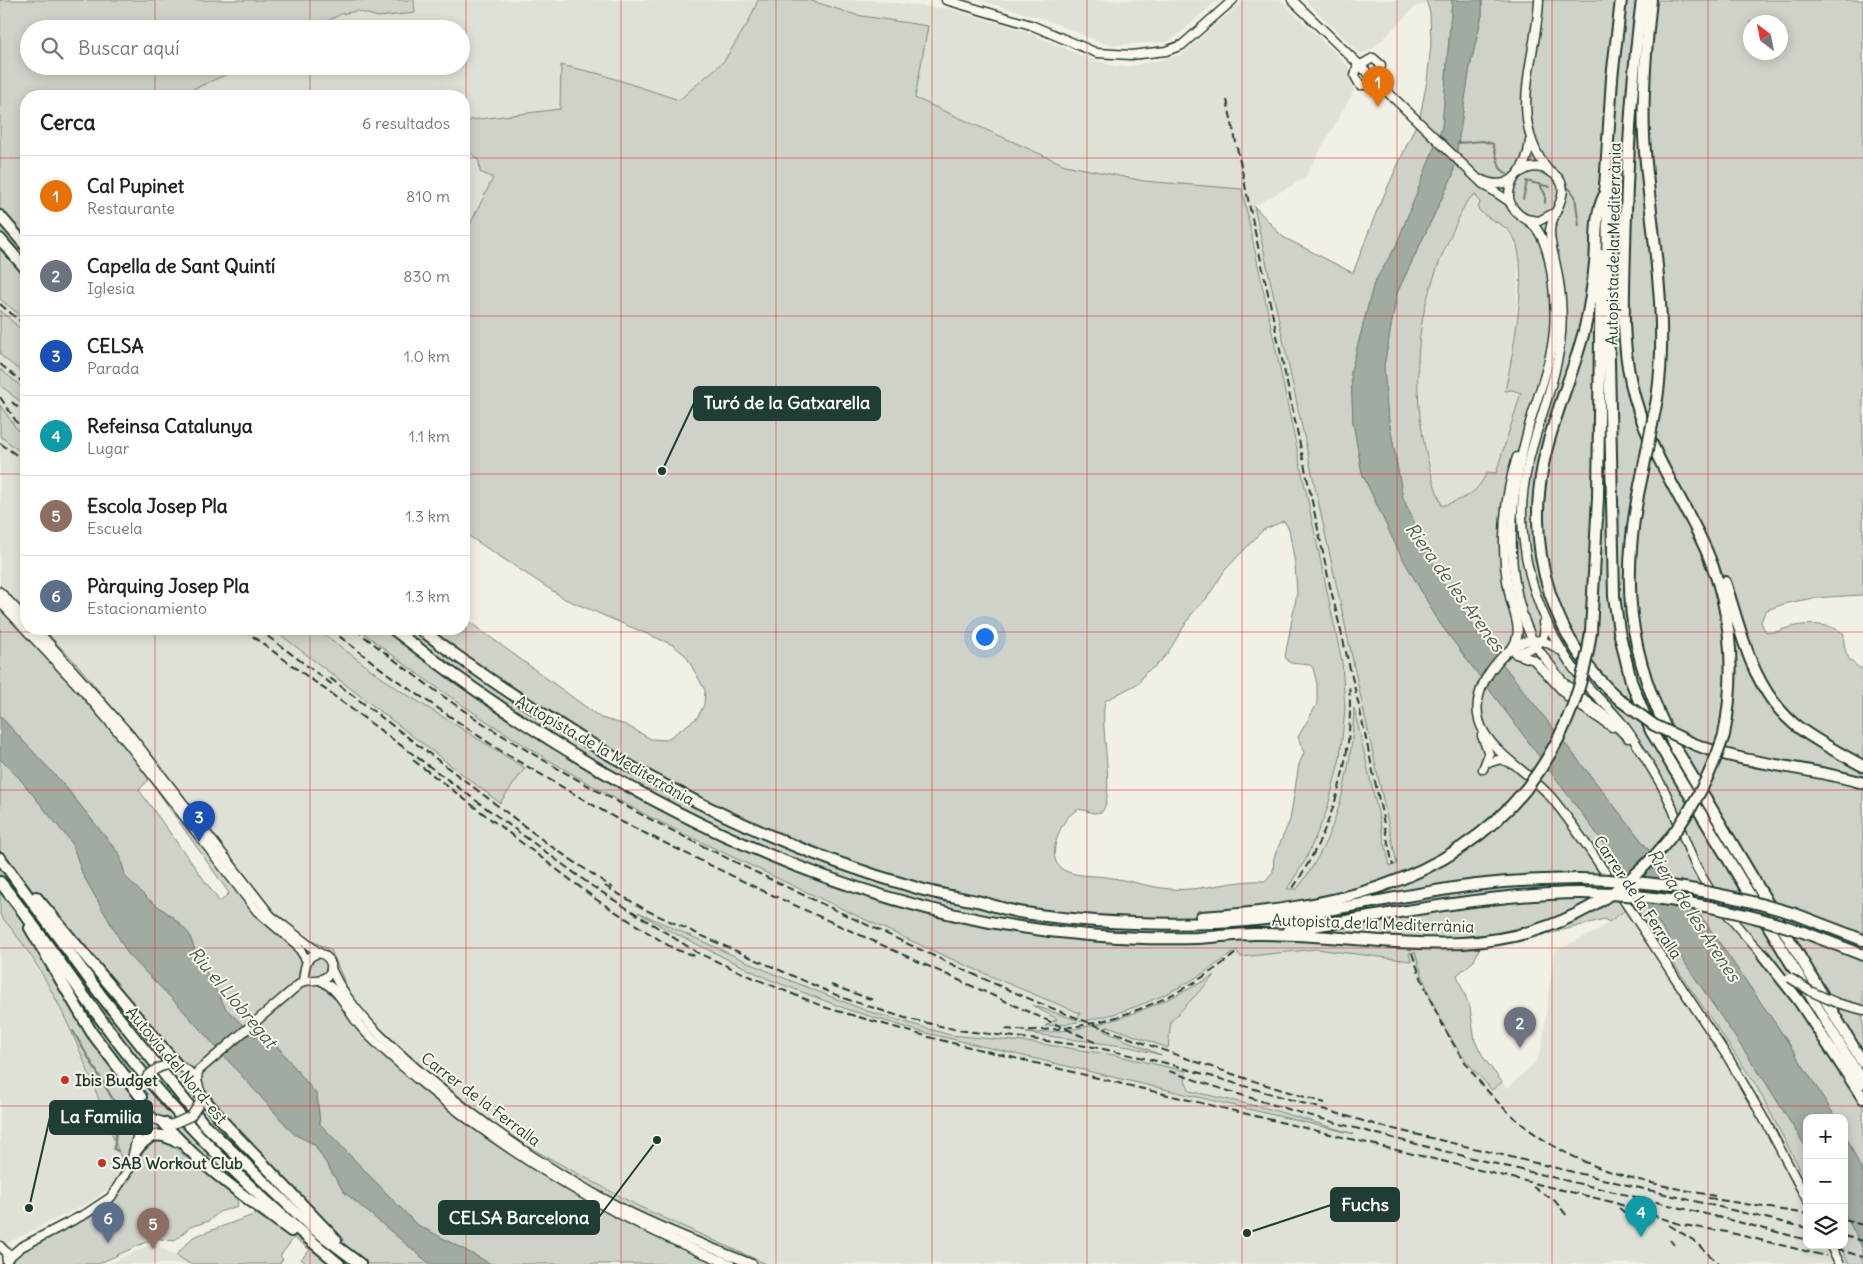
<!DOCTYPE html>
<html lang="es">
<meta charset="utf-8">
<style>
body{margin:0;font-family:Delius,sans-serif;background:#f2f2f2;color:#202124}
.controls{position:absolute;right:15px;bottom:15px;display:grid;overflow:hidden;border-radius:10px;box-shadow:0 2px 12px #0003}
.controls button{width:45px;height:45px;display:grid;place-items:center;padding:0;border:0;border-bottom:1px solid #e0e0e0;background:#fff;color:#202124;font:25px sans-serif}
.compass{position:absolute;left:1743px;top:15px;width:45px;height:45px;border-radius:50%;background:#fff;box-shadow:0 2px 12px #0003;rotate:328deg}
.you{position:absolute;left:984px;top:636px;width:18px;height:18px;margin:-12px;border:4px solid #fff;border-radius:50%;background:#1a73e8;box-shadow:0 0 0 8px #1a73e833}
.badge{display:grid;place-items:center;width:32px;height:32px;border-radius:50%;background:#c8321e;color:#fff;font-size:16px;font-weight:700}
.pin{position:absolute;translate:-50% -41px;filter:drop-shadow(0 1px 2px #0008)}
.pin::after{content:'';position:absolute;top:26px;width:18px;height:15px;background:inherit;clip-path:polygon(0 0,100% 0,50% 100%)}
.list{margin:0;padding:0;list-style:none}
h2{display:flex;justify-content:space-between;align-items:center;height:65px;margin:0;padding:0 20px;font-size:21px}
h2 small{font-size:16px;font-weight:400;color:#757577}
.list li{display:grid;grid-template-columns:32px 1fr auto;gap:15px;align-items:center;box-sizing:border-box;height:80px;padding:0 20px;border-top:1px solid #e0e0e0}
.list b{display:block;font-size:19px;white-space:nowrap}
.list p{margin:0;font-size:16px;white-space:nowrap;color:#757577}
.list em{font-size:16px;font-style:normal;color:#757577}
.icon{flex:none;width:28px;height:28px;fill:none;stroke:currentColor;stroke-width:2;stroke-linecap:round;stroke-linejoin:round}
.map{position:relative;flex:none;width:1863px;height:1264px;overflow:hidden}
.search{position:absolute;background:#fff;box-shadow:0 2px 12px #0003;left:20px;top:20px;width:450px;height:55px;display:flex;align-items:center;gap:12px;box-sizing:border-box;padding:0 18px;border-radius:28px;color:#757577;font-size:19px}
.panel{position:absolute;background:#fff;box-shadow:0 2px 12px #0003;left:20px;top:90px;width:450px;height:545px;border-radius:20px}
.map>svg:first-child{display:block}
.built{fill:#e0e1d6;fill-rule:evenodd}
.green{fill:#cfd2c8;stroke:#77887e;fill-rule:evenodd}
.water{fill:#a2aba1;stroke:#6e7f75}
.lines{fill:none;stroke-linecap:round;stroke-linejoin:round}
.stream{stroke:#6e7f75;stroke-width:2}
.secondary-casing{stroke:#1f3d34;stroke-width:11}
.highway-casing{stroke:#1f3d34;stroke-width:14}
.secondary{stroke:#fbf7ec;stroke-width:8}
.highway{stroke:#fbf7ec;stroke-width:10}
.rail{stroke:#1f3d34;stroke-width:2;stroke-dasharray:8 4;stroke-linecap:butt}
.secondary-bridge-casing{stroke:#1f3d34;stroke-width:11;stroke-linecap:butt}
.highway-bridge-casing{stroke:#1f3d34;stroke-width:14;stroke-linecap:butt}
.secondary-bridge{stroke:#fbf7ec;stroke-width:8}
.highway-bridge{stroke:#fbf7ec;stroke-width:10}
.grid{fill:none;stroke:#d62828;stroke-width:1;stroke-opacity:0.55}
.poi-dot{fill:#c8321e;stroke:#fbf7ec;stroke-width:2}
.labels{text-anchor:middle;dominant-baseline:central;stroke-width:4;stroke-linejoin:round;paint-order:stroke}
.street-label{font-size:16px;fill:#1f3d34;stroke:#fbf7ec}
.poi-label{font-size:16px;font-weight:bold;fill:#1f3d34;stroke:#fbf7ec;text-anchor:start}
.water-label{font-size:18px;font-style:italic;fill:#465e55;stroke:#fbf7ec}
.leader{fill:none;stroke:#1f3d34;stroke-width:2}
.callout-dot{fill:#1f3d34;stroke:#fbf7ec;stroke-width:2}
.callout{fill:#1f3d34;stroke:#1f3d34;stroke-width:2}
.callout-label{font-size:18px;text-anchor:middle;font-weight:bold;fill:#fff}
</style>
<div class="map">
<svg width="1863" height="1264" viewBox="0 0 1863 1264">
<rect width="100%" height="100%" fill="#f2f0e5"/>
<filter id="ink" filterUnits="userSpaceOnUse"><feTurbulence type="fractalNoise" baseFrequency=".02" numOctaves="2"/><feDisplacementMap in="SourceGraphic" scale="10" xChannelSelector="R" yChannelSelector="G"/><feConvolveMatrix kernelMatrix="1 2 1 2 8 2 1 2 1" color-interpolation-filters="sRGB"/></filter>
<g filter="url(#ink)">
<g class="built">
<path d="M414,0H758L749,21L724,61L679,100L600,74L561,65L560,109L464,121V96H168L245,66H461V29H312L341,14L357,11L378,17L415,12Z"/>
<path d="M809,0H871L950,9L1025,31L1087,58L1118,67L1132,66L1181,55L1244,0H1281L1349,67L1354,91L1304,179L1254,206L1397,865L1391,866L1354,710L1353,748L1341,802L1324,845L1309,873L1297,889H1286L1306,859L1327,810L1340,758L1345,709L1342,662L1252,229L1160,181H1144L1065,165L915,98L927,26L856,15Z"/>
<path d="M980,0H1218L1176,37L1167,42L1115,45L1105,44L1044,19Z"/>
<path d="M1305,0H1426L1425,5L1416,6L1373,49L1360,54Z"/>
<path d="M464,146L479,161L481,169L493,178L464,237Z"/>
<path d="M1475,194L1480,202L1478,209L1482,214L1498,222L1510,233L1519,252L1516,330L1505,391L1512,390L1522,393L1496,473L1487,472L1481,484L1472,493L1441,507L1426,448L1419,407L1418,352L1422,326L1432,282L1467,201Z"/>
<path d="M0,299L26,320V334L0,310Z"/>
<path d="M0,355L26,375V390L0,369Z"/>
<path d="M0,385L26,406V442L0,405Z"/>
<path d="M0,436L26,456V612L0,585Z"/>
<path d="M43,629H273L500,802L393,686L317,629H359L437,686L527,745L617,799L828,903L1024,991L1080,1013L1077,1020L1036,1007L1058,1019L1047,1025L1078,1024L1143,1005L1182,985L1221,962L1236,950L1241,956L1316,949L1410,961L1409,953L1415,952L1428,991L1445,1026L1492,1089L1502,1082L1508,1088L1537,1060L1542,1046L1554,951L1597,931L1633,904L1756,1085L1807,1183V1245H1839L1849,1264H766L638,1206L512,1138L426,1070L354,1004L331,950L310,940L265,904L131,730L76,663ZM644,915L774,974L867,1011L950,1035L1035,1043L1114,1055L1185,1071V1080L1190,1090L1270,1109L1342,1131L922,1032L849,1010L768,979L668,930ZM1213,976L1171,1021L1108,1026L1104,1032L1156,1054L1130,1047L1033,1033L1090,1026L1123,1018L1186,991Z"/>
<path d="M0,915L11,927L56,997L94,1088L121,1158L122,1168L118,1180L94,1200L0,1247Z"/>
<path d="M154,1243L190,1264H108Z"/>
</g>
<g class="green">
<path d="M0,0H414L415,13L378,17L357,11L341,14L312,29H29V66H245L196,88L168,96H26V320L0,299Z"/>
<path d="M758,0H809L856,15L928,26L915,98L1065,165L1144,181L1242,189L1342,662L1345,709L1340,758L1327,810L1306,859L1287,889H1297C1337,838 1352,772 1354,708L1390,866L1397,864L1254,206L1283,237L1353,273L1376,213L1420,116L1427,81L1431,44L1430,13L1426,0H1452L1442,128L1396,246L1374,283L1351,371L1353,422L1362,473L1398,550L1439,622L1609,850L1766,1083L1807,1149V1183L1756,1085L1633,904L1609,922L1604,919L1556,932L1480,947L1474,961L1457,975L1470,1008L1475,1041L1485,1060L1502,1082L1492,1090C1483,1079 1472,1069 1464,1058C1441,1027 1425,988 1415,952L1409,953L1411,961L1316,949L1241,957L1236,950C1180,994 1116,1021 1045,1026L1057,1019L1032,1005L1077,1020L1080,1013C978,973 878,926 779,879C725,853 669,828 616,799C528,750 437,692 359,629H464V618L601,718L626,725L651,739L666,740L697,718L704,705L705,690L686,656L673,645L565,599L464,533V237L493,178L480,172L479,161L464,146V121L560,109L561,65L600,74L679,100L724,61L749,21ZM1284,521L1289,529L1295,564L1297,593L1285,657L1290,663L1310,665L1313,668L1317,684V704L1298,737L1304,753L1299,764L1290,820L1274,857L1273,872L1265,881C1234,879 1202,892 1170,889C1149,887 1128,880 1106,877C1081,874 1044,879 1057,838C1062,824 1066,816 1079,809L1094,813L1102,812C1116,793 1099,727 1105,701L1139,683L1145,673L1157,665L1167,654L1191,615L1207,598L1225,570L1263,530Z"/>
<path d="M1482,0H1863V595C1829,597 1797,597 1765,611L1761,622L1765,631C1775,635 1781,629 1791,627C1806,623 1832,623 1844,634C1843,649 1847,663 1863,669V1174L1844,1131V1118H1836L1786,1039L1703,919L1479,634L1438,574L1403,498L1387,410L1384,366L1397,293L1453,175L1470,67L1482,15ZM1750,22H1780V52H1750ZM1475,194L1480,202L1478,209C1488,221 1506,223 1514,238C1530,267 1512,358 1505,391L1512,390L1521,393L1496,473L1487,472C1476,496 1464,498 1442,506C1418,444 1410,368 1426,303C1435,268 1451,234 1467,201Z"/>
<path d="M0,310L26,334V375L0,355Z"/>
<path d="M0,369L26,390V406L0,385Z"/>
<path d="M0,405L26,442V456L0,436Z"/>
<path d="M0,585L26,612V629H43L76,663L131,730L265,904L310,940L331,950L354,1004L426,1070L512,1138L638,1206L766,1264H491L416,1224L320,1124L317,1095L273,1041L254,1036L226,1009L196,953L189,934L174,918L148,899L125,876L120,855L64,785L0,716ZM149,779L229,893L220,902L139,790Z"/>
<path d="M273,629H317L393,686L525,768L500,803Z"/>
<path d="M0,759L20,779L72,843L83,875L128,954L181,1008L294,1134L314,1144L344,1192L430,1264H307L301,1259L310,1250L294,1238L280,1256L283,1259L279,1264H190L176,1255L193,1237L256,1214L287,1234L197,1167L169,1139L163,1138L237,1199L238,1206L219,1212L209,1221L190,1227L174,1241L155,1238L98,1264H12L14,1258L19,1254L109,1206L132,1177L140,1156L121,1158C89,1075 60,983 0,915Z"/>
<path d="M638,912L774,974L867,1011L950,1035L1035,1043L1114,1055L1186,1071L1185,1080L1190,1091L1270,1109L1354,1134L922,1032L849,1010L768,979L668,930Z"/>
<path d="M1215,975L1171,1021L1168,1048L1108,1026L1104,1031L1161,1055L1130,1047L1026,1033C1095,1033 1156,1008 1215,975Z"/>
<path d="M1844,1212L1863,1249V1264H1849L1839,1245H1844Z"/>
</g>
<g class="water">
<path d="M1452,0H1482V15L1470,67L1453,175L1397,293L1384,366L1387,410L1403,498L1438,574L1479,634L1703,919L1786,1039L1836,1118H1807V1149L1766,1083L1609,850L1439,622L1398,550L1362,473L1353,422L1351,371L1374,283L1396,246L1442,128Z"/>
<path d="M0,716L64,785L120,855L125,876L148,899L174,918L189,934L196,953L226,1009L254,1036L273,1041L317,1095L320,1124L416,1224L491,1264H430L344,1192L314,1144L294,1134L181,1008L128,954L83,875L72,843L20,779L0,759Z"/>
<path d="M1844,1131L1863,1174V1249L1844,1212Z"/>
</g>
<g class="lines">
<g class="stream">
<path d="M1458,143L1483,141L1493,144L1500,168L1507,174"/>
<path d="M1526,181L1550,187"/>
<path d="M1540,185L1545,194V203"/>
<path d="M1569,188L1575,196L1579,226"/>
<path d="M1523,199L1527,182"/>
<path d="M73,1031L119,1110L114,1149L118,1151"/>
</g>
<g class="secondary-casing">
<g id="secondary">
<path d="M946,0L1031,25L1097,53L1131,55L1166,51L1182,45L1233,0"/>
<path d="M1292,0L1483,184L1510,202"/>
<path d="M1539,0C1537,58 1506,117 1548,170"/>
<path d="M1373,58L1381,65L1379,78L1370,85H1360L1355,76L1357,67Z"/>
<path d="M1519,173C1528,167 1539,165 1549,171C1579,187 1551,211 1550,231C1550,245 1555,258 1557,271C1562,295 1563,320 1560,344C1552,403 1521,455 1522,516C1523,578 1548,639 1588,687C1599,699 1612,710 1622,723C1636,741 1647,761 1659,781C1676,808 1682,840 1697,868C1714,901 1741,932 1766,958"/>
<path d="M1515,177C1510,185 1507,193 1510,202C1514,215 1528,218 1536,228C1553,249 1556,305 1554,331C1551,364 1538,394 1529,426C1510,494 1501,570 1531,637"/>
<path d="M1482,180C1512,194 1527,167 1530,141"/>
<path d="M1526,219L1539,221L1554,213"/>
<path d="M0,592L26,619"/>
<path d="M0,602L85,693L129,745L257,911L297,945L307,961"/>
<path d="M36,629L130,735L271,916L319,953C331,956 337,971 324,978C319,981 310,980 303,981L198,1071L197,1080"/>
<path d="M1512,648C1524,631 1514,615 1510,597C1500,551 1503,502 1517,457"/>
<path d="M1538,649L1563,682L1609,719L1628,738"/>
<path d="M1559,650C1546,640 1533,636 1517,645C1504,652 1491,668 1484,682C1457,738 1519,761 1550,796C1573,823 1592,853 1612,883"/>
<path d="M1518,653C1534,648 1549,642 1543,623"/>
<path d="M1516,654L1534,660L1571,700L1612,727"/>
<path d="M1482,736L1489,754L1483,769"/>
<path d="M1491,762L1501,759L1510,763"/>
<path d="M1619,893L1729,1059L1768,1126L1807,1200"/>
<path d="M331,969C350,1010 384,1040 417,1069C480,1123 549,1171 623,1209C665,1230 709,1247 752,1264"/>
<path d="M320,980C343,992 345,1009 361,1027C378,1046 398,1062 417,1079C511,1157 616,1220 730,1264"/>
<path d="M303,981C305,969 304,956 319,953"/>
<path d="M1837,1003L1863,1010"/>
<path d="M172,1065C190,1067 201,1080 200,1097"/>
<path d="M143,1106L154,1119L169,1124"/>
<path d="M0,1246L6,1252L7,1262"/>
<path d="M7,1259L21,1247L87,1213L111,1197L130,1167L144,1107"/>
</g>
</g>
<g class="highway-casing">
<g id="highway">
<path d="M1642,0C1631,82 1627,164 1625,247C1624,292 1621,339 1631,383C1643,439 1674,485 1699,535C1731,598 1737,667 1724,735"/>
<path d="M1651,0C1646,45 1642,92 1644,137C1649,224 1670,311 1657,399"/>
<path d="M1605,184L1608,210L1607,268L1614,596L1619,631L1631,681L1651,731L1863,1083"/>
<path d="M1605,188L1612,78L1621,0"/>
<path d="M1604,196C1594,217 1597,240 1595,263C1593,284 1590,306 1585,327C1574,373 1552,418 1543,465C1526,553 1553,642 1621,701"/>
<path d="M0,216L26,246"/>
<path d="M0,239L26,269"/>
<path d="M1643,471C1619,576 1626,654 1676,749L1863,1063"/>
<path d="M1725,582C1742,633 1751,687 1794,724C1815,741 1840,753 1863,766"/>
<path d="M393,629C593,784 831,915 1088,935C1125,938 1161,939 1197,938C1217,937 1236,934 1255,934C1324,933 1393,946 1462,943"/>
<path d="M420,629C570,741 736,837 917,888C936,894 957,897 977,901C993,905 1009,911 1025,913C1088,923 1153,925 1216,923C1299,919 1380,899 1461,887C1500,881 1539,880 1579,879"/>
<path d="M1591,632L1598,497L1601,255"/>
<path d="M1694,744C1748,766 1808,766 1863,783"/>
<path d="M0,858L100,994L203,1123L310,1226L360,1264"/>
<path d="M0,882C48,941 88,1006 136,1065C196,1138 266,1204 339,1264"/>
<path d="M36,897L177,1065"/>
<path d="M1795,914L1863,940"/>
<path d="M1201,917C1323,909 1445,888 1526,789"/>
<path d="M30,928L92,1033L141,1097"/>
<path d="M1288,930C1386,916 1481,894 1580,893"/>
<path d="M1806,933L1863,955"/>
<path d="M1763,955L1799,1001L1863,1098"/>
<path d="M200,1094L226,1125L336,1240"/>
<path d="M164,1123C200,1166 246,1197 291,1231"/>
<path d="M135,1152C147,1136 157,1130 175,1141"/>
</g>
</g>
<use href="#secondary" class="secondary"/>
<use href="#highway" class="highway"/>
<g class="rail">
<path d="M1227,100L1330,586L1359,706L1393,866"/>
<path d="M0,304L26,326"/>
<path d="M0,364L26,385"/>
<path d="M0,397L26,436"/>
<path d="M12,402L26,415"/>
<path d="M0,443L26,462"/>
<path d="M243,629L592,886L698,953L756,979L827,1008L936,1039L1612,1202L1683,1225L1727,1232L1826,1256"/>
<path d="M258,629L334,686"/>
<path d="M330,629L392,677L501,751L622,822L759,889L1097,1043"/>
<path d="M355,629C404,668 456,708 510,740C619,807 733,862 848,916C924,951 999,988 1077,1018C1159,1050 1241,1078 1325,1103"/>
<path d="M330,678L548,844L613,888"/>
<path d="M413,760L597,900L674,949L695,956"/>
<path d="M605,886L648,911L700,935L843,998L905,1018L958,1030L1094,1047L1166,1063L1377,1125L1807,1228"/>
<path d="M1293,888C1333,828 1355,756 1349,684"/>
<path d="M1412,953C1444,1046 1495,1125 1590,1164C1629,1180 1674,1188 1715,1196"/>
<path d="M831,985L876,1001"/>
<path d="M1005,1029C1087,1037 1175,1004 1237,952"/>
<path d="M1169,1071C1377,1144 1595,1183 1807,1240"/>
<path d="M1533,1187L1555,1201L1567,1216"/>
<path d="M1708,1198L1807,1214"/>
<path d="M1619,1208L1634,1220"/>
<path d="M1844,1220L1863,1225"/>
<path d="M1669,1225L1693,1240L1719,1264"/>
<path d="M1844,1236L1863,1241"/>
<path d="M1670,1240L1674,1245"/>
<path d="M1825,1245L1863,1257"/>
</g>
<g class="secondary-bridge-casing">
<g id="secondary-bridge">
<path d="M1790,978L1812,992L1837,1003"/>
<path d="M142,1086C147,1074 155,1067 169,1065"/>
<path d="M173,1124L191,1116L199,1104"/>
<path d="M1830,1245L1840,1264"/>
</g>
</g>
<g class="highway-bridge-casing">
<g id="highway-bridge">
<path d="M1643,471L1657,399"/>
<path d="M1621,701L1654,725L1694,744"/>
<path d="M1526,789C1563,742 1583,691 1591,632"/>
<path d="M1579,879C1653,880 1724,892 1795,914"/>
<path d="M1580,893C1658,894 1733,908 1806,933"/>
<path d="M1462,943C1591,936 1684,857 1724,735"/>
</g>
</g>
<use href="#secondary-bridge" class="secondary-bridge"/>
<use href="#highway-bridge" class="highway-bridge"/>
</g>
</g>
<path class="grid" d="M155,0V29M310,0V29M466,0V1264M621,0V1264M776,0V1264M932,0V1264M1087,0V1264M1242,0V1264M1397,0V1264M1552,0V1264M1708,0V1264M155,66V96M310,66V96M0,158H26M464,158H1863M0,316H26M464,316H1863M0,474H26M464,474H1863M155,629V1264M310,629V1264M0,632H1863M0,790H1863M0,948H1863M0,1106H1863"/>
<g class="poi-dot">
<circle cx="65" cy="1080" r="5"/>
<circle cx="102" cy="1163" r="5"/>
</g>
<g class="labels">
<g class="street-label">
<text transform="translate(1613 244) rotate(-89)">Autopista de la Mediterrània</text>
<text transform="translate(605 750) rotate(30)">Autopista de la Mediterrània</text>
<text transform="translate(1638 897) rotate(56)">Carrer de la Ferralla</text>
<text transform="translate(1373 923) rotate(2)">Autopista de la Mediterrània</text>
<text transform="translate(177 1065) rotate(50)">Autovia del Nord-est</text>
<text transform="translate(481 1099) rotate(37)">Carrer de la Ferralla</text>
</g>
<g class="poi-label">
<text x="75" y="1080">Ibis Budget</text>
<text x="112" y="1163">SAB Workout Club</text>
</g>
<g class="water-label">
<text transform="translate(1455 587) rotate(54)">Riera de les Arenes</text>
<text transform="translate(1694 915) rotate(57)">Riera de les Arenes</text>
<text transform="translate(233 997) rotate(50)">Riu el Llobregat</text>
</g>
</g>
<path class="leader" d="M662 471L694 403M29 1208L50 1117M1247 1233L1331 1205M657 1140L599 1217"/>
<g class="callout-dot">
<circle cx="662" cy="471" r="5"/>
<circle cx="29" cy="1208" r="5"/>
<circle cx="1247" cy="1233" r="5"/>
<circle cx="657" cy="1140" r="5"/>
</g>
<g class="callout">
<rect x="694" y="387" width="186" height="33" rx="5"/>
<rect x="50" y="1101" width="102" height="33" rx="5"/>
<rect x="1331" y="1188" width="68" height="33" rx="5"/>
<rect x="439" y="1201" width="160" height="33" rx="5"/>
</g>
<g class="callout-label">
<text x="787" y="409">Turó de la Gatxarella</text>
<text x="101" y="1123">La Familia</text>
<text x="1365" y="1211">Fuchs</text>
<text x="519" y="1224">CELSA Barcelona</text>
</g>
</svg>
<div class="controls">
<button>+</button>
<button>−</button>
<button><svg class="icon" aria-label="layers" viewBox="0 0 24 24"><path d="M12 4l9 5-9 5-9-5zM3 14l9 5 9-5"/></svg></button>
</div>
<svg class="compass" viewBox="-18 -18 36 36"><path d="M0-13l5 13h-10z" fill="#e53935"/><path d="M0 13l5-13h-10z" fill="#757577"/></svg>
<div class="you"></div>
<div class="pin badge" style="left:1378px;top:107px;background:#e8710a">1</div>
<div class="pin badge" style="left:1520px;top:1048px;background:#6b7280">2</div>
<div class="pin badge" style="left:199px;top:842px;background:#1a4fb4">3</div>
<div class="pin badge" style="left:1641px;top:1237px;background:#0f9aa8">4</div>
<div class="pin badge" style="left:153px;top:1249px;background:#8d6e63">5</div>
<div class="pin badge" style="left:108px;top:1243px;background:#5c6f8a">6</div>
<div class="search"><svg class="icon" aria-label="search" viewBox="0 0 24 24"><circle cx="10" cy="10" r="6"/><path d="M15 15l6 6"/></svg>Buscar aquí</div>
<section class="panel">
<h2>Cerca<small>6 resultados</small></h2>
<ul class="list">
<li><span class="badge" style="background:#e8710a">1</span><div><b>Cal Pupinet</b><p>Restaurante</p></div><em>810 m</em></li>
<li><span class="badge" style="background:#6b7280">2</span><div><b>Capella de Sant Quintí</b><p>Iglesia</p></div><em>830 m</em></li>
<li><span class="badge" style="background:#1a4fb4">3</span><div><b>CELSA</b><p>Parada</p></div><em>1.0 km</em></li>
<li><span class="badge" style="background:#0f9aa8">4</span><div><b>Refeinsa Catalunya</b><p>Lugar</p></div><em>1.1 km</em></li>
<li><span class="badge" style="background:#8d6e63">5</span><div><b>Escola Josep Pla</b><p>Escuela</p></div><em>1.3 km</em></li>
<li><span class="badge" style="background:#5c6f8a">6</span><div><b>Pàrquing Josep Pla</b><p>Estacionamiento</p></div><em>1.3 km</em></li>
</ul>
</section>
</div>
